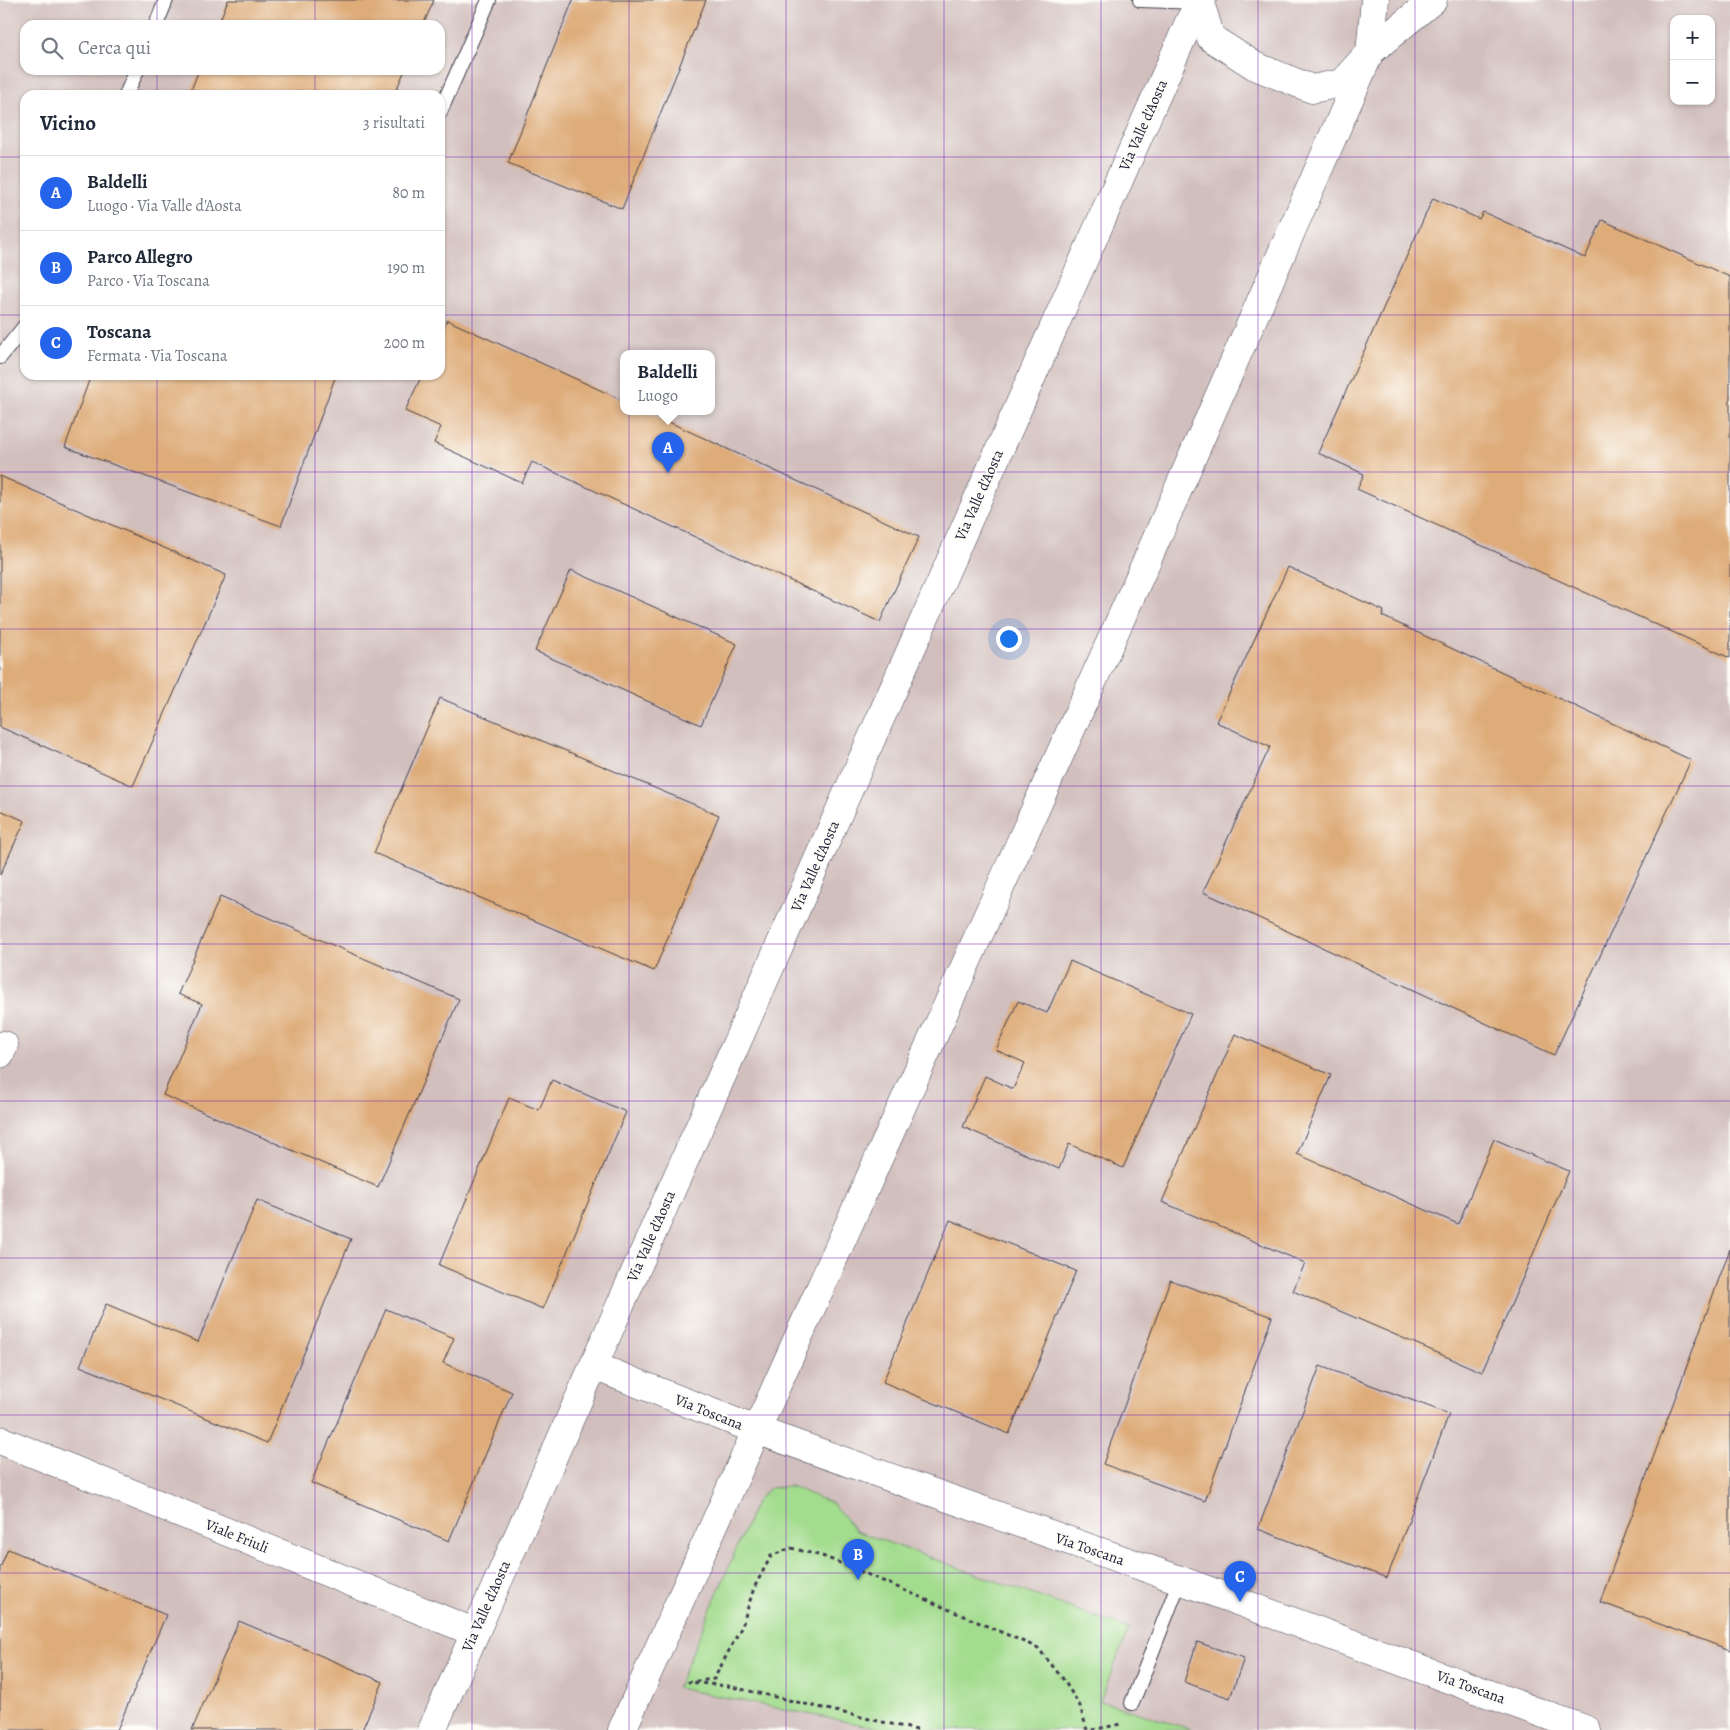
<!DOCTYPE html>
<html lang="it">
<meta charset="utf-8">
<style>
body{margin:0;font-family:Alegreya,serif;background:#f2f2f3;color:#1f2937}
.controls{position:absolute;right:15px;top:15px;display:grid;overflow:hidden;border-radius:10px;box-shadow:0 1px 4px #0004}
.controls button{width:45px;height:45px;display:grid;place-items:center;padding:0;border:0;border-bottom:1px solid #e0e1e3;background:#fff;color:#1f2937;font:25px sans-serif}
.you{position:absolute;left:1008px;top:638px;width:18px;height:18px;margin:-12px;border:4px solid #fff;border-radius:50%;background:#1a73e8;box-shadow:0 0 0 8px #1a73e833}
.badge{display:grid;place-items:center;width:32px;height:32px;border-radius:50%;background:#2563eb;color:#fff;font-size:16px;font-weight:700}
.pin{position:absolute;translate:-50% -41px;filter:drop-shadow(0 1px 2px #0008)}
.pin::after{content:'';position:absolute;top:26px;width:18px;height:15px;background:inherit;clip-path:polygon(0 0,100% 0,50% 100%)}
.popup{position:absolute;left:620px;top:350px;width:95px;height:65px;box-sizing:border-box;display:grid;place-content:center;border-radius:10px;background:#fff;filter:drop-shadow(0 1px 4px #0005);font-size:16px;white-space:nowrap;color:#747a83}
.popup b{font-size:19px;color:#1f2937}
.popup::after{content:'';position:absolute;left:50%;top:100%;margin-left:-10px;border:10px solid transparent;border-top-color:#fff}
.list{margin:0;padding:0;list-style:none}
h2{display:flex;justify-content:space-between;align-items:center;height:65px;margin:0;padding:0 20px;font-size:21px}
h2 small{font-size:16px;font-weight:400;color:#747a83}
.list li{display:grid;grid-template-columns:32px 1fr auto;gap:15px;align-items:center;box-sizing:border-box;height:75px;padding:0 20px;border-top:1px solid #e0e1e3}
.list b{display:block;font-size:19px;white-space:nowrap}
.list p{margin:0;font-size:16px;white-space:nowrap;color:#747a83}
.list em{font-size:16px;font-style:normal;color:#747a83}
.icon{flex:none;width:28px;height:28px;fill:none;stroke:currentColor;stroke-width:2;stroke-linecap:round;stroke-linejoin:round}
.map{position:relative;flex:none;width:1730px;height:1730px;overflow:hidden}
.search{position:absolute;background:#fff;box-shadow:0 1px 4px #0004;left:20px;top:20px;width:425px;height:55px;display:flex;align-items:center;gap:12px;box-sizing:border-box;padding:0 18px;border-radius:15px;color:#747a83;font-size:19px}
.panel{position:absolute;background:#fff;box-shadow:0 1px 4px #0004;left:20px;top:90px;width:425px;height:290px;border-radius:15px}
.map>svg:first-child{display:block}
.industrial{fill:#d1bfbe;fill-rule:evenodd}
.green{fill:#a3dc8e;stroke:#627f64}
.building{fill:#deac79}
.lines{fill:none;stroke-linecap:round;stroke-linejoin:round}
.service-casing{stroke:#413e4f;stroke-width:16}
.minor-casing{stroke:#413e4f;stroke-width:29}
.path{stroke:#413e4f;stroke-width:3;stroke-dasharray:4 4;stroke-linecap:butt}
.service{stroke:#fff;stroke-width:14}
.minor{stroke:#fff;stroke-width:28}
.grid{fill:none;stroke:#7b2cbf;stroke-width:1;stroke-opacity:0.55}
.labels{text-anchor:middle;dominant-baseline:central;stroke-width:4.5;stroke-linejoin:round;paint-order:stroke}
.street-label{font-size:15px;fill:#22223b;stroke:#fdfcf7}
</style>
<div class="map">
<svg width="1730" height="1730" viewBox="0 0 1730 1730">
<rect width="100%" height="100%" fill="#fdfcf7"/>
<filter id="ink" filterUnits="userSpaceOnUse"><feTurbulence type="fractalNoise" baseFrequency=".02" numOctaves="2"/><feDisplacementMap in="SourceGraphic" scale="10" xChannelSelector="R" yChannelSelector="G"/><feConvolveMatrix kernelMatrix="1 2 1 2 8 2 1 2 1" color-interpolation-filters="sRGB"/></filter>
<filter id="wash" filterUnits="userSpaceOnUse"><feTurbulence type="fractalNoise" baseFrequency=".0096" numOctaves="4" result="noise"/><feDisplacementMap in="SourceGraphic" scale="20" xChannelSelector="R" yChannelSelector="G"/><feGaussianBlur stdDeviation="1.12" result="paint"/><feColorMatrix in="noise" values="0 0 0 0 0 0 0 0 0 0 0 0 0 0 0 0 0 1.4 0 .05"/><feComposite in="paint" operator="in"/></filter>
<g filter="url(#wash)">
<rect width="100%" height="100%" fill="#f2e0c2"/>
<path class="industrial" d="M0,0H1730V1730H0ZM1674,19H1711V101H1674ZM25,25H440V70H25ZM25,95H440V375H25ZM624,354H712V412H624Z"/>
<path class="green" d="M791,1486L833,1504L856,1531L1129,1629L1100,1701L1193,1730H888L677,1688L757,1500L770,1488Z"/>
<g id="blocks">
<g class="building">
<path d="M228,0H434L423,25H218Z"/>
<path d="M573,0H706L622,209L508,163Z"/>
<path d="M199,70H405L394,95H189Z"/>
<path d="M1433,198L1479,219L1483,212L1585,258L1602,220L1730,277V658L1357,489L1364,474L1318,453Z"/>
<path d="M447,320L624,401V412H647L919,537L880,622L532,462L522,483L434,443L441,427L405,411L422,375H440V336Z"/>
<path d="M91,375H336L281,526L65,447Z"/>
<path d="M0,476L226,575L133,786L0,727Z"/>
<path d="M1288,567L1384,611L1382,616L1691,760L1554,1055L1203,892L1270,747L1216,722Z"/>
<path d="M571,570L737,644L701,725L535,651Z"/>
<path d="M440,698L719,815L654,971L374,853Z"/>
<path d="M0,810L25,821L0,875Z"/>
<path d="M220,897L459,999L378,1187L163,1095L202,1004L178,994Z"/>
<path d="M1070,961L1191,1014L1123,1168L1069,1144L1059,1169L963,1127L985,1076L1013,1089L1025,1063L996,1050L1018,1001L1047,1013Z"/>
<path d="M1235,1034L1331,1075L1297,1154L1458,1224L1494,1139L1569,1171L1482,1372L1293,1291L1305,1263L1162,1202Z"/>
<path d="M552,1080L626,1112L543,1309L439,1265L509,1098L539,1110Z"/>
<path d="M257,1200L351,1239L267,1443L80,1366L106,1304L198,1342Z"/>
<path d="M950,1220L1076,1271L1009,1434L883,1382Z"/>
<path d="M1730,1249V1650L1600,1602Z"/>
<path d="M1170,1280L1272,1317L1205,1501L1103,1464Z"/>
<path d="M386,1309L454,1338L443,1363L512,1392L449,1541L311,1483Z"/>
<path d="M1320,1366L1449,1414L1387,1578L1258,1529Z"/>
<path d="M8,1549L166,1615L117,1730H0V1568Z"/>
<path d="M239,1621L383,1682L362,1730H192Z"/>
<path d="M1197,1642L1244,1658L1230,1698L1184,1682Z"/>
</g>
</g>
</g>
<g filter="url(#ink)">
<use href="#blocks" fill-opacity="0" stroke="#413e4f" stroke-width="1"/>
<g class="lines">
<g class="service-casing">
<g id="service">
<path d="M1140,0L1200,2"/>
<path d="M156,25L166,0"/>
<path d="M126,95L137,70"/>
<path d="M440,112L489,0"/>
<path d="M0,357L25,326"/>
<path d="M1132,1703L1180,1580"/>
</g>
</g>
<g class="minor-casing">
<g id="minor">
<path d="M1200,2L1211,38L1255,66L1312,89L1342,83L1370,52L1375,0"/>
<path d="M0,1054L4,1045"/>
<path d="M594,1366L756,1430L1180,1580L1587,1730"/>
<path d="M0,1440L474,1632"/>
<path d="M432,1730L1190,20L1202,0"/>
<path d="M622,1730L1148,558L1370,52L1433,0"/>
</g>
</g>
<g class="path">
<path d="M917,1730L728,1686L689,1682L714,1679L742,1626L754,1588L771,1556L791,1548L822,1556L855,1569L1038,1648L1063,1679L1080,1706L1087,1730"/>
<path d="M1092,1730L1121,1724"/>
</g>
<use href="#service" class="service"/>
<use href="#minor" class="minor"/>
</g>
</g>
<path class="grid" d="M157,0V25M315,0V25M472,0V1730M629,0V1730M786,0V1730M944,0V1730M1101,0V1730M1258,0V1730M1415,0V1730M1573,0V1730M157,70V95M315,70V95M0,157H25M440,157H1730M0,315H25M440,315H1730M157,375V1730M315,375V1730M0,472H1730M0,629H1730M0,786H1730M0,944H1730M0,1101H1730M0,1258H1730M0,1415H1730M0,1573H1730"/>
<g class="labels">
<g class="street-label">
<text transform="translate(1143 125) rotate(-66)">Via Valle d'Aosta</text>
<text transform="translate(979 495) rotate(-66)">Via Valle d'Aosta</text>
<text transform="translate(815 866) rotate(-66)">Via Valle d'Aosta</text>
<text transform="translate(651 1236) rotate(-66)">Via Valle d'Aosta</text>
<text transform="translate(709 1412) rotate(22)">Via Toscana</text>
<text transform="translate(237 1536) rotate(22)">Viale Friuli</text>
<text transform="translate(1090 1549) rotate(19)">Via Toscana</text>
<text transform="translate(486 1606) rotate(-66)">Via Valle d'Aosta</text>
<text transform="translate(1471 1687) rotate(20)">Via Toscana</text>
</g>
</g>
</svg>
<div class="controls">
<button>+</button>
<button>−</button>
</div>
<div class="you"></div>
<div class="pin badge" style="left:668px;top:473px">A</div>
<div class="popup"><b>Baldelli</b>Luogo</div>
<div class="pin badge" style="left:858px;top:1580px">B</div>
<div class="pin badge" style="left:1240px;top:1602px">C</div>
<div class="search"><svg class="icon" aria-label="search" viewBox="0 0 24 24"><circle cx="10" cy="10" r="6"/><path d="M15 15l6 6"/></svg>Cerca qui</div>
<section class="panel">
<h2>Vicino<small>3 risultati</small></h2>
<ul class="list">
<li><span class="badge">A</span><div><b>Baldelli</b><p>Luogo · Via Valle d'Aosta</p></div><em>80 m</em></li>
<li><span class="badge">B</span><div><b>Parco Allegro</b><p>Parco · Via Toscana</p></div><em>190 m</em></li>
<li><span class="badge">C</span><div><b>Toscana</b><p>Fermata · Via Toscana</p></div><em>200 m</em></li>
</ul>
</section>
</div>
